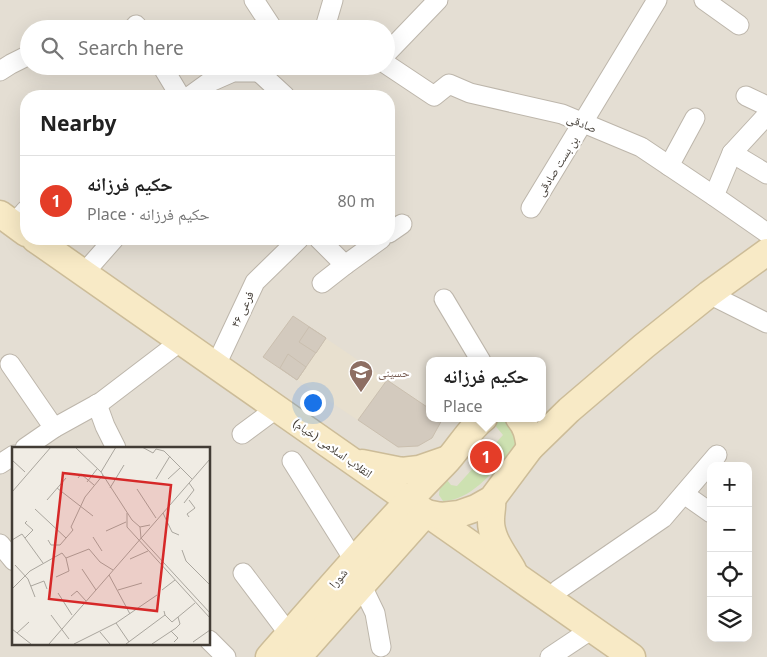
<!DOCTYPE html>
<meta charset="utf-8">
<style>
body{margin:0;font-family:"Noto Sans","Noto Naskh Arabic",sans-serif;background:#f6f6f6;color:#222}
.controls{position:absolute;right:15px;bottom:15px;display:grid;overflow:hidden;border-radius:10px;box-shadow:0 5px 20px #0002}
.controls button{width:45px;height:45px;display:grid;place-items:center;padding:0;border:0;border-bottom:1px solid #e0e0e0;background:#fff;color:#222;font:25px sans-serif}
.you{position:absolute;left:312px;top:402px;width:18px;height:18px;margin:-12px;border:4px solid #fff;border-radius:50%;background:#1a73e8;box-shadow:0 0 0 8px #1a73e833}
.badge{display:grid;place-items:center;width:32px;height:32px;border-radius:50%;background:#e43d28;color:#fff;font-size:16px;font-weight:700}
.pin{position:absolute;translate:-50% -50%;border:2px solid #fff;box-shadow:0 1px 5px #0006}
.popup{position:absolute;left:426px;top:357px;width:120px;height:65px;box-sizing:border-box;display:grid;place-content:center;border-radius:10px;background:#fff;filter:drop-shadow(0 1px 4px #0005);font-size:16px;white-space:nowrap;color:#767676}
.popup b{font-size:19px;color:#222}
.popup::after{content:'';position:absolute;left:50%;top:100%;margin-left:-10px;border:10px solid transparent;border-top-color:#fff}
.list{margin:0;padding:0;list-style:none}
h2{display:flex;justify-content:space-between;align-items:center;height:65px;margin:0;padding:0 20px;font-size:21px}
h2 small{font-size:16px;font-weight:400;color:#767676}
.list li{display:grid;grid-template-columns:32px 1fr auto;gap:15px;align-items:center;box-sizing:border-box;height:90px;padding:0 20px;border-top:1px solid #e0e0e0}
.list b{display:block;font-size:19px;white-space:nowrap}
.list p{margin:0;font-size:16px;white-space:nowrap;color:#767676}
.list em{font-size:16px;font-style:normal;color:#767676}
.icon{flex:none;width:28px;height:28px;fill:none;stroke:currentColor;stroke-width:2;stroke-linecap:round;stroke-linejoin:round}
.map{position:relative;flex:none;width:767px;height:657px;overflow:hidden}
.search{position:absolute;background:#fff;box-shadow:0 5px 20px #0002;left:20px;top:20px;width:375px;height:55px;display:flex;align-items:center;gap:12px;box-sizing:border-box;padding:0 18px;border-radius:28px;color:#767676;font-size:19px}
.panel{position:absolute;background:#fff;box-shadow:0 5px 20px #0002;left:20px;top:90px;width:375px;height:155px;border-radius:20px}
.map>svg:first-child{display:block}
.residential{fill:#e4ded3;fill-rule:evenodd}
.education{fill:#e8e0cf}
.green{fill:#cde1b1}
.building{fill:#d3cabe;stroke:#cabfaf}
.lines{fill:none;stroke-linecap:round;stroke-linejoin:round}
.street-casing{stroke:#bdb6ab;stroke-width:21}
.secondary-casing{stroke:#ccbc98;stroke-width:29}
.street{stroke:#fff;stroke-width:19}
.secondary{stroke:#f8eac6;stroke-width:26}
.labels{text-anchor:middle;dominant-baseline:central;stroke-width:4.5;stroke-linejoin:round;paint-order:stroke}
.street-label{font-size:12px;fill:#423c35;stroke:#fff}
.education-label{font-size:12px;fill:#785e54;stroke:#fff;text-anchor:start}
.inset-road{fill:none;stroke:#aaa69e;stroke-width:1}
.view{fill:#d62828;fill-opacity:0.15;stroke:#d62828;stroke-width:2.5}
.inset-edge{fill:none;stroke:#423c35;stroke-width:2.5}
</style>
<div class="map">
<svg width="767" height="657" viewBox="0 0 767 657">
<rect width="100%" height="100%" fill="#f0ece4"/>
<path class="residential" d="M0,0H767V657H0ZM29,29H386V66H29ZM26,96H389V239H26ZM430,361H542V418H430ZM14,448H209V643H14ZM711,466H748V638H711Z"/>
<path class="education" d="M293,316L430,409V418H443L432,438L418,446L398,447L263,357Z"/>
<path class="green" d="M502,418L511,419L517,446C497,466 473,501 443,501L439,495L440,486L447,480L451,485L457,486L503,435L493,423Z"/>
<g class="building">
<path d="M293,316L326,338L297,380L263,357Z"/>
<path d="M309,327L326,338L316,353L299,342Z"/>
<path d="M288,354L306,367L297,380L280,368Z"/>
<path d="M387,380L430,409V418H443L432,438L418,446L398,447L358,420Z"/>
</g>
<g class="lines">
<g class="street-casing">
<g id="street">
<path d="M254,0L273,29"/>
<path d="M704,0L739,25"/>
<path d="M136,25L139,29"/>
<path d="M332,29L326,24L333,0"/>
<path d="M386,54L438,0"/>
<path d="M386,64L434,96L449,84L470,93L562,114L641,147L714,196L767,233"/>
<path d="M162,66L180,96"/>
<path d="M266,66L259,72L285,96"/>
<path d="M0,71L11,64L29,55"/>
<path d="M190,96L208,83L233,72H259"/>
<path d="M746,96L767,106"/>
<path d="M732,153L767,174"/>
<path d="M669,166L695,118"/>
<path d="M714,196L732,153L767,115"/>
<path d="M531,208L657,0"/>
<path d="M14,224L26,210"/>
<path d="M389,233L402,224"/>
<path d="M319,239L345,265"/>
<path d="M84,273L114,239"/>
<path d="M322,283L345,265L381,239"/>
<path d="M709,294L767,323"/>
<path d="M444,299L481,361"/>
<path d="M10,364L54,428"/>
<path d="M216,365L255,282L299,239"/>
<path d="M97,404L105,426L116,448"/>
<path d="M242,434L277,408"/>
<path d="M25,448L54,428L101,402L181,341"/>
<path d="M292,461L354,560"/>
<path d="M0,464L14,455"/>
<path d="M684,494L711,513"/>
<path d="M0,544L14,561"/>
<path d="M243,573L289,634"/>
<path d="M362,586L375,613L381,647"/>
<path d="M558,590L663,518L717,455"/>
<path d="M209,640L226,657"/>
<path d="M550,657L592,629"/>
</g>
</g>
<g class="secondary-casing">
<g id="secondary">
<path d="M0,214L26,233"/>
<path d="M35,239L632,657"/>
<path d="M519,418C527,427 528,436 530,448"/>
<path d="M362,463L402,471L419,469L445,460"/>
<path d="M492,499C493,506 491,512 491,519C490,538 504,554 513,570"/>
<path d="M269,657C326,592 383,526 444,464C458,450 468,430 484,418"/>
<path d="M298,657L426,513L441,516L459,514L476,508L492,499L530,448L569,410L644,346L709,294L767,252"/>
</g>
</g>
<use href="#street" class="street"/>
<use href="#secondary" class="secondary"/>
</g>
<defs>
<g id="school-pin" transform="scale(1.25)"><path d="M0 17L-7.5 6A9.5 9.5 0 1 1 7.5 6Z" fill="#8d6e63" stroke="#fff"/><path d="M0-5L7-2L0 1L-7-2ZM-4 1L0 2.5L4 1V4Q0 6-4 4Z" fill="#fff"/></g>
</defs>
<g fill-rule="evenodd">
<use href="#school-pin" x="361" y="372"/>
</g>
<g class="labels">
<g class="street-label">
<text transform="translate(582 123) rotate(22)">صادقی</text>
<text transform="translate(557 166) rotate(-58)">بن بست صادقی</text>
<text transform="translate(242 309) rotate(-65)">فرعی ۴۶</text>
<text transform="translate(333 448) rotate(35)">انقلاب اسلامی (خیام)</text>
<text transform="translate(338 578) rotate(-49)">شورا</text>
</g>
<g class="education-label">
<text x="378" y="372">حسینی</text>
</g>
</g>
<g transform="translate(12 447)">
<rect width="198" height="198" fill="#f0ece4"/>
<path class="inset-road" d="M63,0L89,25L120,73L128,80L138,78M130,0L141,6L144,2L152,4L180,32M0,13L13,25M89,25L104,0M66,31L69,27L82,38M144,32L158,9M156,32L168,21M75,35L85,22M45,41L81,69M98,41L112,18M125,42L144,71M0,45L39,0M35,53L54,31M172,56L182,43L177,36M23,62L54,91M115,66V80L198,171M151,66L160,85L167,88M177,70L175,67L183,61L177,53M128,80L129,91L198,166M94,84L114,75M81,90L90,104M13,91L21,83L13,76L15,74M0,93L10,87L31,116M36,93L39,98H48L61,83L59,80L73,50L91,28M170,103L174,114L198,138M118,112L136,104M3,118L16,132L23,150M70,122L84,143M97,128L118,167M44,130L57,124L54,111M19,139L32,134L35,142M0,142L18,124L50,106L54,111L77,102L88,115L101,123M106,143L130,136M150,143L163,133M46,146L60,168M59,149L65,144L74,154M39,168L57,192M153,168L160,175L183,156M104,176L117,195M0,182L19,197M159,184L166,191L162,195M88,185L98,197M5,186L17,175M181,195L198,183M37,197L198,12M62,197L104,176L145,148M114,197L153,168L152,164M140,197L164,181L168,177L166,170"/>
<path class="view" d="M51,26L159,38L145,164L37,152Z"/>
<rect width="198" height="198" class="inset-edge"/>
</g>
</svg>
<div class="controls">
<button>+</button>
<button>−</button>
<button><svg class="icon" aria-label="locate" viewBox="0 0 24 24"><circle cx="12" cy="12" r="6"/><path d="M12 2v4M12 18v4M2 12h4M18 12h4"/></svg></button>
<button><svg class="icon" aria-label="layers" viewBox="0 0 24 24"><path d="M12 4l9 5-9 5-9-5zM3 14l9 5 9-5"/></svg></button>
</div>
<div class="you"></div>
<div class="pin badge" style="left:486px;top:457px">1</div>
<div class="popup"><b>حکیم فرزانه</b>Place</div>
<div class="search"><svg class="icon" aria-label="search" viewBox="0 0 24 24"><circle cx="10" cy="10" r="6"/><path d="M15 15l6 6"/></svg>Search here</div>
<section class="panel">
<h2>Nearby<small></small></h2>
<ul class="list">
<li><span class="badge">1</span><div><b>حکیم فرزانه</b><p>Place · حکیم فرزانه</p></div><em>80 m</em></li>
</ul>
</section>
</div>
